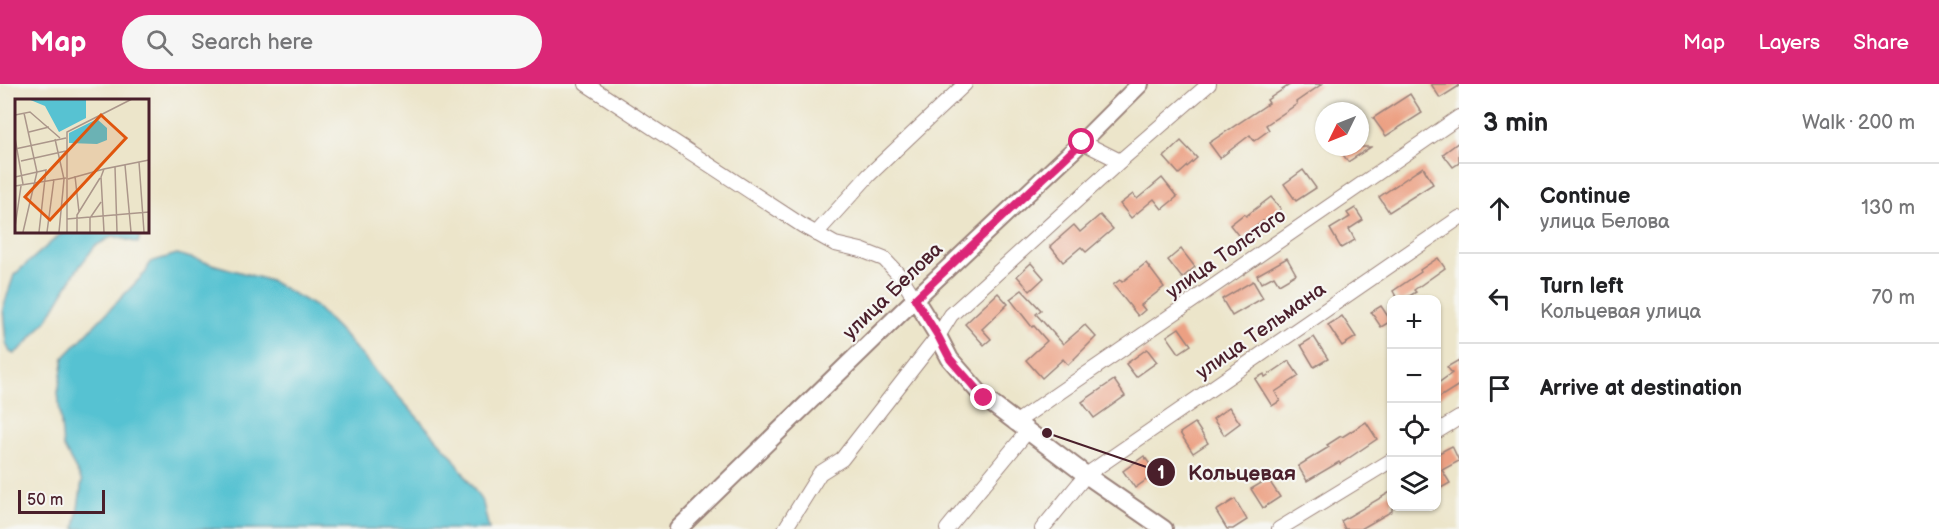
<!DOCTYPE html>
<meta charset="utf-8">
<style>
body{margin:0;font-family:"Balsamiq Sans",sans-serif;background:#f6f6f6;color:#202124}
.controls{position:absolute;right:18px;bottom:18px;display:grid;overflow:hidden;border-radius:12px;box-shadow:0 2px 4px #0004}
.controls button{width:54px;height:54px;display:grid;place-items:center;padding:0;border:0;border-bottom:2px solid #e0e0e0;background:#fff;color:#202124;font:30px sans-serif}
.compass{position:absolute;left:1315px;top:18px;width:54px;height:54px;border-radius:50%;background:#fff;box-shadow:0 2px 4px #0004;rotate:227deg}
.scale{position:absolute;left:18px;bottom:15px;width:87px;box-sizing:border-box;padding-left:6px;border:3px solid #4a1f2b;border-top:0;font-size:16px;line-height:21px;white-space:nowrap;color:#4a1f2b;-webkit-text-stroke:4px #f6f6f2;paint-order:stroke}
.stop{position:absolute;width:18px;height:18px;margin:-14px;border:4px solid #db2777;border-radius:50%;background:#fff}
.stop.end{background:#db2777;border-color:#fff;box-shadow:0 2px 6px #0008}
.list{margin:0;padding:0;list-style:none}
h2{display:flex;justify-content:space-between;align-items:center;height:78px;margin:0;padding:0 24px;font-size:26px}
h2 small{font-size:20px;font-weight:400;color:#757577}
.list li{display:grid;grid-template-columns:39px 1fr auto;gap:18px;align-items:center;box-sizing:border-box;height:90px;padding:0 24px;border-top:2px solid #e0e0e0}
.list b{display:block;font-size:22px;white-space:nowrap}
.list p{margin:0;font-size:20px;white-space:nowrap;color:#757577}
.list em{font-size:20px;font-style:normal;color:#757577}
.icon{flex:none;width:33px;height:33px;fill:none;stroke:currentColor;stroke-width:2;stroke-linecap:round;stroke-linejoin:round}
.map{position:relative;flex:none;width:1459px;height:445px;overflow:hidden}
header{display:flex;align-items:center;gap:36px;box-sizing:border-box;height:84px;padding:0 30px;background:#db2777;color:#fff}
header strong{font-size:28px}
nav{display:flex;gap:33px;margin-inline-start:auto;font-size:21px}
.search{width:420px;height:54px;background:#f6f6f6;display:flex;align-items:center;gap:15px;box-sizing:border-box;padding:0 21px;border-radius:33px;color:#757577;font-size:22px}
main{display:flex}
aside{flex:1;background:#fff}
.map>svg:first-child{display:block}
.water{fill:#57c2d2;stroke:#50707e;stroke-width:1.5}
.building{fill:#eca083}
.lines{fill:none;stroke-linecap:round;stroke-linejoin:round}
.minor-casing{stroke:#9b827a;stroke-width:16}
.major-casing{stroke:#9b827a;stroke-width:20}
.minor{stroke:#fff;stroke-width:14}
.major{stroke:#fff;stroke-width:16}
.route{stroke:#db2777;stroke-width:8}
.labels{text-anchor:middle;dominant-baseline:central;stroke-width:4.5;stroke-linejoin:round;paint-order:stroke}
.street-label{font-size:20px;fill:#4a1f2b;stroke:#f6f6f2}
.inset-road{fill:none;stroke:#ab968a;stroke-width:1.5}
.view{fill:#e0560e;fill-opacity:0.15;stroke:#e0560e;stroke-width:3}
.inset-edge{fill:none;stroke:#4a1f2b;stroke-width:3}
.leader{fill:none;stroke:#4a1f2b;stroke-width:2}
.callout-dot{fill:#4a1f2b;stroke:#f6f6f2;stroke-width:2}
.mark-label{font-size:18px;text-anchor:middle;font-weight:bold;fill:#fff}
.callout-label{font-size:21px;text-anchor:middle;font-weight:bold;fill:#4a1f2b;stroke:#f6f6f2;stroke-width:4.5;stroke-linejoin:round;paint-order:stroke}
</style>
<header>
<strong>Map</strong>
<div class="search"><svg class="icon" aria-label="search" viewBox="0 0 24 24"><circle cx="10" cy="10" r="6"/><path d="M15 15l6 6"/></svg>Search here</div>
<nav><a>Map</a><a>Layers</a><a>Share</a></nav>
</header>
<main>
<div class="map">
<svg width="1459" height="445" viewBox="0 0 1459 445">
<rect width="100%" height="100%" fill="#f6f6f2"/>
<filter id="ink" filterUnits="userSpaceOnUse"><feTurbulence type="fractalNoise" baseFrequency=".0167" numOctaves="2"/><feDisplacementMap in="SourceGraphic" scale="12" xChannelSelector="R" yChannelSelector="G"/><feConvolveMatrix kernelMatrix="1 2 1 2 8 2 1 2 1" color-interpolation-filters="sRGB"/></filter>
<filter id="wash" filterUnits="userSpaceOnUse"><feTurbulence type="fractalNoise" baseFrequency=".008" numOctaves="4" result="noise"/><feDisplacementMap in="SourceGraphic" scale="24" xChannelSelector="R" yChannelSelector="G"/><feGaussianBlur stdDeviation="1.35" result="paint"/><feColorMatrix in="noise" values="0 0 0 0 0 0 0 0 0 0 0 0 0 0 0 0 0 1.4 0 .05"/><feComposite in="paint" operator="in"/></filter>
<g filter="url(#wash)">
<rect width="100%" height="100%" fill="#ece5ca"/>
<g class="water">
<path d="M64,147H143L141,149L138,159L113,152L95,162L76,187L47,236L25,261L14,270L10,268L6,259L3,224L14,191Z"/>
<path d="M177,170L271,197L315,222L338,245L452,372L483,419L489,445H75L82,397L63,362L58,308L64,273L146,188L150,178Z"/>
</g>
<g id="blocks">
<g class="building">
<path d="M1291,0H1322L1296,18L1297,20L1266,41L1269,46L1254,57L1250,51L1220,74L1209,59L1269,19L1267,16Z"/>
<path d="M1431,0H1459V2L1440,14Z"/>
<path d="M1410,10L1422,29L1386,52L1373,34Z"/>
<path d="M1181,57L1197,74L1179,90L1164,73Z"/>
<path d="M1459,58V79L1453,83L1443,70Z"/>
<path d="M1338,63H1371L1348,78Z"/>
<path d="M1423,83L1433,100L1389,128L1379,113Z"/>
<path d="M1303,86L1316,104L1296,117L1284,100Z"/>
<path d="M1162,94L1177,113L1162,125L1154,115L1131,134L1120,120L1133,110L1137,115Z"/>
<path d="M1271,113L1281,125L1265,138L1263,137L1241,155L1230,141L1244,130L1246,132Z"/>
<path d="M1355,124L1363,136L1349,145L1355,156L1341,164L1330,145L1350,133L1347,129Z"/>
<path d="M1100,131L1113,145L1086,168L1081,163L1063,178L1050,162L1074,141L1080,148Z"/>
<path d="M1181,165L1195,183L1182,194L1168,176Z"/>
<path d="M1287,174L1296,190L1279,200L1274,192L1261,199L1257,191Z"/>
<path d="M1438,174L1445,184L1414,206L1416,208L1403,216H1398L1393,207L1421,188L1420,186Z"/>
<path d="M1031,179L1044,194L1030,207L1017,192Z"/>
<path d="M1146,179L1164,203L1141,221L1145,226L1138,232L1113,201L1120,196L1122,198Z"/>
<path d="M1253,197L1263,214L1232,232L1222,215Z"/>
<path d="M1022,206L1041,226L1036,230L1063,260L1085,241L1096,253L1068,281L1063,275L1042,294L1026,276L1047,257L1034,242L1032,243L1010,215Z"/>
<path d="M998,209L1008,220L982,245L991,255L984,261L965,240Z"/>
<path d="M1381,222L1391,237L1381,243L1371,228Z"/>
<path d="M1342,232L1356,253L1342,262L1328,241Z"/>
<path d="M1179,244L1191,261L1179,269L1167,252Z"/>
<path d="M1314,253L1328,275L1314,283L1301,261Z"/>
<path d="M1147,265L1157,278L1136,293L1126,280Z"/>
<path d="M1459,276V301L1437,315V300L1452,289L1447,283Z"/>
<path d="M1289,277L1299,292L1275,308L1280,317L1272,322L1255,295L1264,290L1265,293Z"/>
<path d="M1114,296L1125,312L1094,334L1082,318Z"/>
<path d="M1229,323L1240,339L1224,351L1213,335Z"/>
<path d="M1366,338L1377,355L1340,380L1339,378L1307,397L1298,382L1329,363L1327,361L1341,352L1342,353Z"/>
<path d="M1195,339L1208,359L1193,369L1180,349Z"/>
<path d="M1452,362L1459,377L1442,386L1450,399L1441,404L1437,396V370Z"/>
<path d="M1144,372L1156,389L1135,404L1123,387Z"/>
<path d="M1268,395L1280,413L1263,424L1251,405Z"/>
<path d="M1392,407V427L1361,445H1345L1341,437Z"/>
<path d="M1235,415L1247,436L1233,445H1227L1216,427Z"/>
</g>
</g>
</g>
<g filter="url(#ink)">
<use href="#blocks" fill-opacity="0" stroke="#9b827a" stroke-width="1.5"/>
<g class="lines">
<g class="minor-casing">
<g id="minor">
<path d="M586,0L803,142L835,160L861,166L884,175L901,193L915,215"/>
<path d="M1082,58L1120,77"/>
<path d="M817,150L821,144L869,91L965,0"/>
<path d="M1015,339L1459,33"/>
<path d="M1436,348L1459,334"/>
<path d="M785,445L820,389L842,375L938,252L951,231L1120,77L1209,0"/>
<path d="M947,445L1027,348"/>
<path d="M1042,445L1086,391L1459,134"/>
<path d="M1279,445L1392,376"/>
</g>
</g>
<g class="major-casing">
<g id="major">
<path d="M915,215L938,252L950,275L984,314L1086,391L1164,445"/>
<path d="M678,445L915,215L1082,58L1140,0"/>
</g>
</g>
<use href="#minor" class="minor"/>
<use href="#major" class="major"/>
</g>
</g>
<g class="lines" filter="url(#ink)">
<path class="route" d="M984,314L950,275L938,252L915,215L1082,58"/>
</g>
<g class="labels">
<g class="street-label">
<text transform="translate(1226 170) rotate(-35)">улица Толстого</text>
<text transform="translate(893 207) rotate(-44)">улица Белова</text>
<text transform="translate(1261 247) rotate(-35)">улица Тельмана</text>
</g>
</g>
<g transform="translate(15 15)">
<rect width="134" height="134" fill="#ece5ca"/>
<path d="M13,0H71V19L44,33L30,7ZM82,20L92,29V41L82,45L54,44V34Z" fill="#57c2d2"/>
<path class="inset-road" d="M0,16L15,13L45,39M14,33L34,28M0,39L8,85M40,40L49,80L44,133M0,50L51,39M6,62L51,52M124,63L129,133M110,66L116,133M100,68L102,133M60,77L64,113M0,78L31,71L24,133M53,80L89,70M0,87L51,79M52,120L134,113M0,128L6,87M8,133L22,73L9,14M32,133L39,80M52,133V33L117,0M62,133V116L85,79M75,133V119L86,103M89,133L86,78L89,70L134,61"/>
<path class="view" d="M86,16L111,39L35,121L10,98Z"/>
<rect width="134" height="134" class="inset-edge"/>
</g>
<path class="leader" d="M1047 349L1161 388"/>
<g class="callout-dot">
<circle cx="1047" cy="349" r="6"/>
<circle cx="1161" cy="388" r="15"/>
</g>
<g class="mark-label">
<text x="1161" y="395">1</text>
</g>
<g class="callout-label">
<text x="1242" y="396">Кольцевая</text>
</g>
</svg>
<div class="controls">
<button>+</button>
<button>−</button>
<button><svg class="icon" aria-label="locate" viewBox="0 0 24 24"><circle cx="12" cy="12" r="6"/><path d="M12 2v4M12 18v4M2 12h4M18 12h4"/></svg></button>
<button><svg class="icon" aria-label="layers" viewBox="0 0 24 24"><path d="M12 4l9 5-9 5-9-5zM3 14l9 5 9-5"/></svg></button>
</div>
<svg class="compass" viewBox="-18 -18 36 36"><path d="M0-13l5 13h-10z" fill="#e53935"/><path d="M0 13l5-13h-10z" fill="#757577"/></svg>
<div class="scale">50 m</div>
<div class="stop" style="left:1082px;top:58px"></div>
<div class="stop end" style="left:984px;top:314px"></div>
</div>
<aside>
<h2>3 min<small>Walk · 200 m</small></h2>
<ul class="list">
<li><svg class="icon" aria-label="ahead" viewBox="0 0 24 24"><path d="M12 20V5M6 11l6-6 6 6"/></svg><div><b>Continue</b><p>улица Белова</p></div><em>130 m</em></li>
<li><svg class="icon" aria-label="left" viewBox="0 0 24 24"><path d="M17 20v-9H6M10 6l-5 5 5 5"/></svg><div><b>Turn left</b><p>Кольцевая улица</p></div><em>70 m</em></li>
<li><svg class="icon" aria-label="arrive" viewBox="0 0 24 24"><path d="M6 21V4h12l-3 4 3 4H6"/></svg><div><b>Arrive at destination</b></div></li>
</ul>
</aside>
</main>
